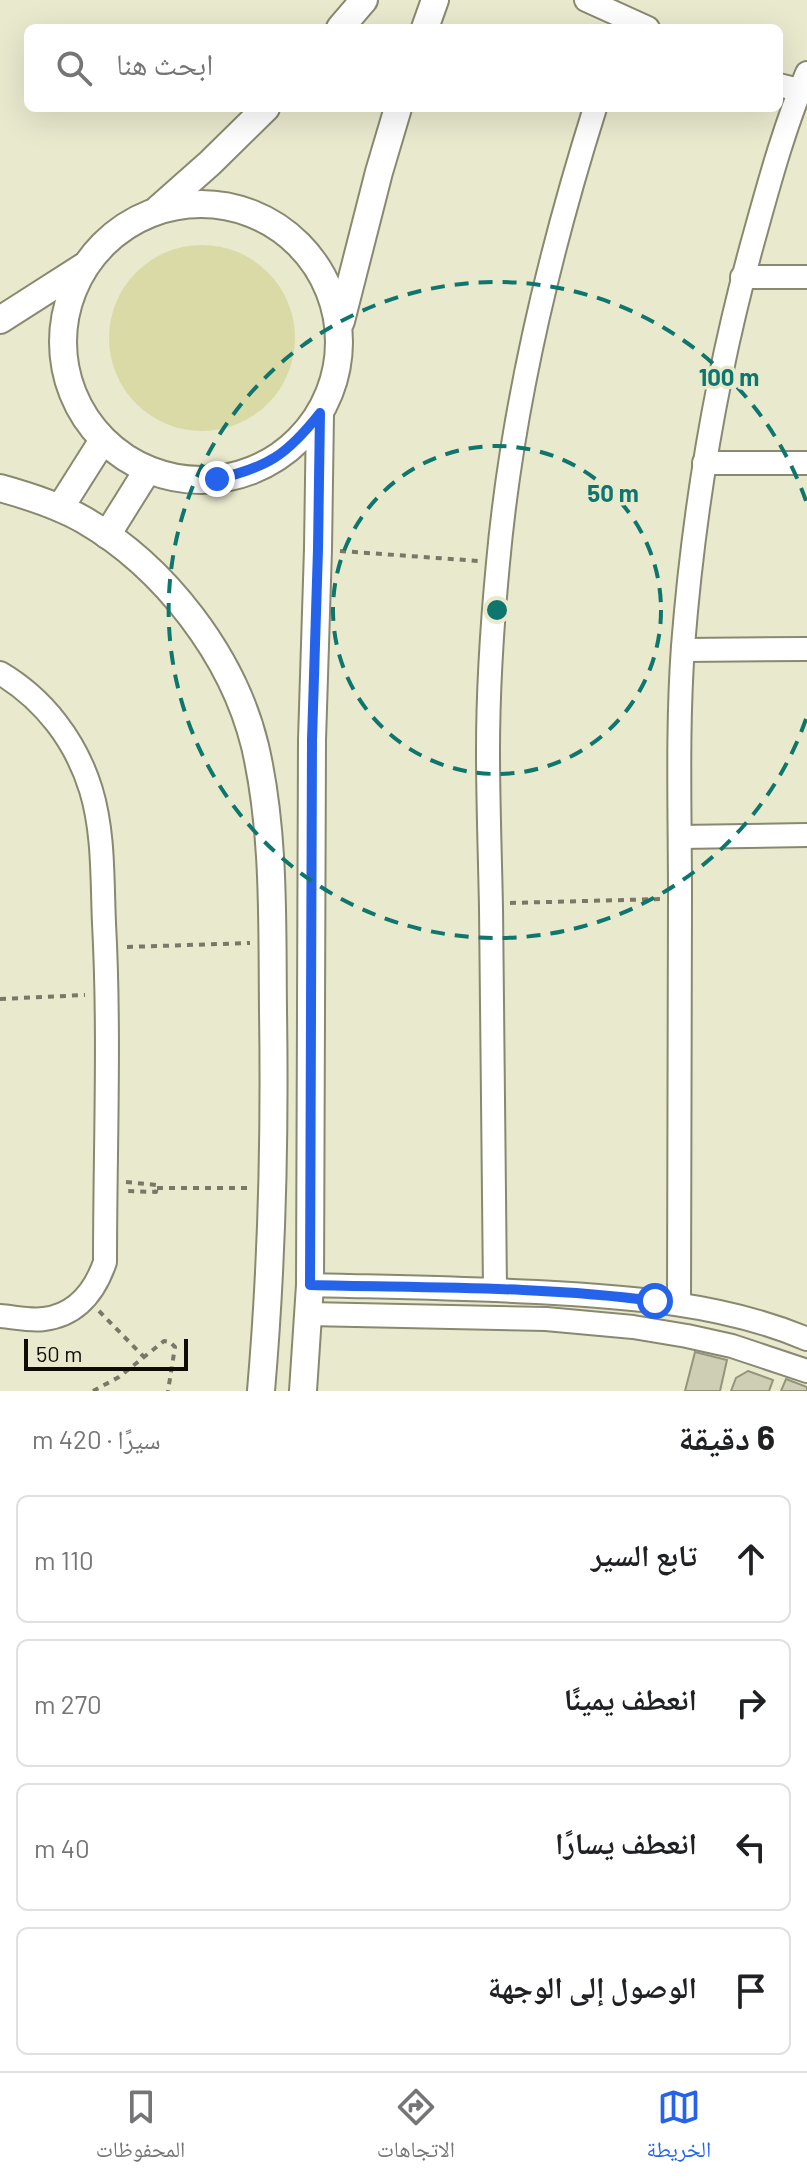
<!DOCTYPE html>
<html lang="ar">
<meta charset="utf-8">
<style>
body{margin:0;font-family:Barlow,"Noto Naskh Arabic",sans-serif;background:#f6f6f6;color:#202124;direction:rtl}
.scale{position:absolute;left:24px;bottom:20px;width:164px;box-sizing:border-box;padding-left:8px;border:4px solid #0d0d05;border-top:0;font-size:22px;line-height:28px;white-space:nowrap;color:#0d0d05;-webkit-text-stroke:6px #e9e9ce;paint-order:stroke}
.stop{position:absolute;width:24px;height:24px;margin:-18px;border:6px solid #2563eb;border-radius:50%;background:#fff}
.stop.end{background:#2563eb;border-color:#fff;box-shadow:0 2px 8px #0008}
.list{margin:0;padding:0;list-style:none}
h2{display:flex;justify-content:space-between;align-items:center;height:104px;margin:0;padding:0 32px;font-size:34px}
h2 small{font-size:26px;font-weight:400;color:#757577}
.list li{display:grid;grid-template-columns:52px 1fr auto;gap:24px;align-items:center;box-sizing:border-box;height:128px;margin:0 16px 16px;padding:0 16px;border:2px solid #e0e0e0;border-radius:12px}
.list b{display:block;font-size:30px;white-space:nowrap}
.list em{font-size:26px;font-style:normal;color:#757577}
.icon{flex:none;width:44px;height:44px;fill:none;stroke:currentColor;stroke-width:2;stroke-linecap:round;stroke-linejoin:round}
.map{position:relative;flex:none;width:807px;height:1391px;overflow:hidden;direction:ltr}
.search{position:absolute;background:#fff;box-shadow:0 8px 32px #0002;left:24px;right:24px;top:24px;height:88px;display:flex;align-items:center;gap:20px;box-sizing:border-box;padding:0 28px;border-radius:12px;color:#757577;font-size:30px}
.sheet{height:680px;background:#fff}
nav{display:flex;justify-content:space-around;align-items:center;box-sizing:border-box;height:112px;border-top:2px solid #e0e0e0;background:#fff;font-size:22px;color:#757577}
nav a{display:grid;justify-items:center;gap:4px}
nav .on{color:#2563eb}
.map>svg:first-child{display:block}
.green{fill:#dadaa7}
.building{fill:#ceceb4;stroke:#93947b;stroke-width:2}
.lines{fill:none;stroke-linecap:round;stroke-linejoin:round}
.minor-casing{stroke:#888970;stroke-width:26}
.tertiary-casing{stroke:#888970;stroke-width:30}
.path{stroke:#787867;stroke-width:4;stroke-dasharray:6 6;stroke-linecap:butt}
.minor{stroke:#fff;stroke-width:22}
.tertiary{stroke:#fff;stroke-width:26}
.route{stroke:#2563eb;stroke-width:10}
.ring{fill:none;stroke:#0f766e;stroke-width:4;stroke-dasharray:14 10}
.centre{fill:#0f766e;stroke:#e9e9ce;stroke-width:4}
.ring-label{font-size:24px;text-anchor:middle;font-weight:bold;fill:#0f766e;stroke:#e9e9ce;stroke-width:7;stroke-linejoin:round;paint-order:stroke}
</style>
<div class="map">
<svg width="807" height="1391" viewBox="0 0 807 1391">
<rect width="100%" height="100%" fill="#e9e9ce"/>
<circle class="green" cx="202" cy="338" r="93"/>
<g class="building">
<path d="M695,1352L727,1360L720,1391H685Z"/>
<path d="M748,1371L773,1380L769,1391H731L736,1378Z"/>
<path d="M786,1379L807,1387V1391H781Z"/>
</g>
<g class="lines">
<g class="minor-casing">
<g id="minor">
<path d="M586,0L648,28"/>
<path d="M779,85L807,92"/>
<path d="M742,277H807"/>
<path d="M704,463H807"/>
<path d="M683,650L807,649"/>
<path d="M0,673C44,699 76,741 91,790C104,833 102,879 104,923C110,1036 105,1149 105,1262C95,1291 77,1315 44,1319C30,1321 14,1317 0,1316"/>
<path d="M680,837L807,835"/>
<path d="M310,1285C386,1287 461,1288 537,1292C628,1297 722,1303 807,1339"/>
<path d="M495,1290C494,1163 492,1036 491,908C490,856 488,803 488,751C488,688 492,626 498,563C512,408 548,257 595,108"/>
<path d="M679,1304C679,1168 680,1033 680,897C680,813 677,730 683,646C694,507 717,369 755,234C770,180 785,125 807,73"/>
<path d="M308,1314L546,1319L633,1327L687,1336L732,1346L807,1371"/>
</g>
</g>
<g class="tertiary-casing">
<g id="tertiary">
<path d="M340,28L364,0"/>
<path d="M425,28L435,0"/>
<circle cx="201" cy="342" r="138"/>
<path d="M158,209L210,163L266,108"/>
<path d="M0,320L83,267"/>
<path d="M341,321L379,172L398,108"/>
<path d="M0,488C29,496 58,505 84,520C165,567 233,656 255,746C275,832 272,923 273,1011C275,1138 272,1264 261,1391"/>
<path d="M60,508L103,440"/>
<path d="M107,535L147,471"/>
<path d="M303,1391L310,1285L312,740L318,549L320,413"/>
</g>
</g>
<g class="path">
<path d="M340,551L479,561"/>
<path d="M510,903L661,899"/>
<path d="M127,947L250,943"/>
<path d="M0,999L85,995"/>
<path d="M126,1182L157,1185L156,1192L128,1191"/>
<path d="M157,1188H251"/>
<path d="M99,1311L145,1358"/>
<path d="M93,1391L119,1377L164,1341L170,1342L175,1347L168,1391"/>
</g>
<use href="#minor" class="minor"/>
<use href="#tertiary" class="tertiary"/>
</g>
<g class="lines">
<path class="route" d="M217,479C268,467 287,455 320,413L318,549L312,740L310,1285C424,1288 543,1286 655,1301"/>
</g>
<g class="ring">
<circle cx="497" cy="610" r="164"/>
<path d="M806 719A328 328 0 1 1 806 501"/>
</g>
<circle cx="497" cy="610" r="12" class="centre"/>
<g class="ring-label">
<text x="729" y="386">100 m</text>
<text x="613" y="502">50 m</text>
</g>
</svg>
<div class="scale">50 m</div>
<div class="stop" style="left:655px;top:1301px"></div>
<div class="stop end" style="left:217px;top:479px"></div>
<div class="search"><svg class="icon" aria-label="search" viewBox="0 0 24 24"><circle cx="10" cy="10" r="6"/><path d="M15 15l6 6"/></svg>ابحث هنا</div>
</div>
<section class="sheet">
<h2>6 دقيقة<small>سيرًا · 420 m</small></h2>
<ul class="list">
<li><svg class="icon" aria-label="ahead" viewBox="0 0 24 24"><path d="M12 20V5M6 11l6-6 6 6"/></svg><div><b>تابع السير</b></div><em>110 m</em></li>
<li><svg class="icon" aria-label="right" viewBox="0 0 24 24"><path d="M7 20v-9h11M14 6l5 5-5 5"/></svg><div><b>انعطف يمينًا</b></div><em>270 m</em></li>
<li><svg class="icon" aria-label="left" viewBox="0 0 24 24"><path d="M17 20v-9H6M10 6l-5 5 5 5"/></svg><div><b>انعطف يسارًا</b></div><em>40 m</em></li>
<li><svg class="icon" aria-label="arrive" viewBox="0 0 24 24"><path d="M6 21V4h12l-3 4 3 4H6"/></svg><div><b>الوصول إلى الوجهة</b></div></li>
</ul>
</section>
<nav>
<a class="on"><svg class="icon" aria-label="map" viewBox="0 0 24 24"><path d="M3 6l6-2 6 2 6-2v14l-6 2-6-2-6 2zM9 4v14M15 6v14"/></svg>الخريطة</a>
<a><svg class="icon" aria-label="directions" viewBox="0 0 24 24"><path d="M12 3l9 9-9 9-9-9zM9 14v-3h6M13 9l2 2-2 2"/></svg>الاتجاهات</a>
<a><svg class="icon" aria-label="saved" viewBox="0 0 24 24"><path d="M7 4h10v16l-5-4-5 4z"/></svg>المحفوظات</a>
</nav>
